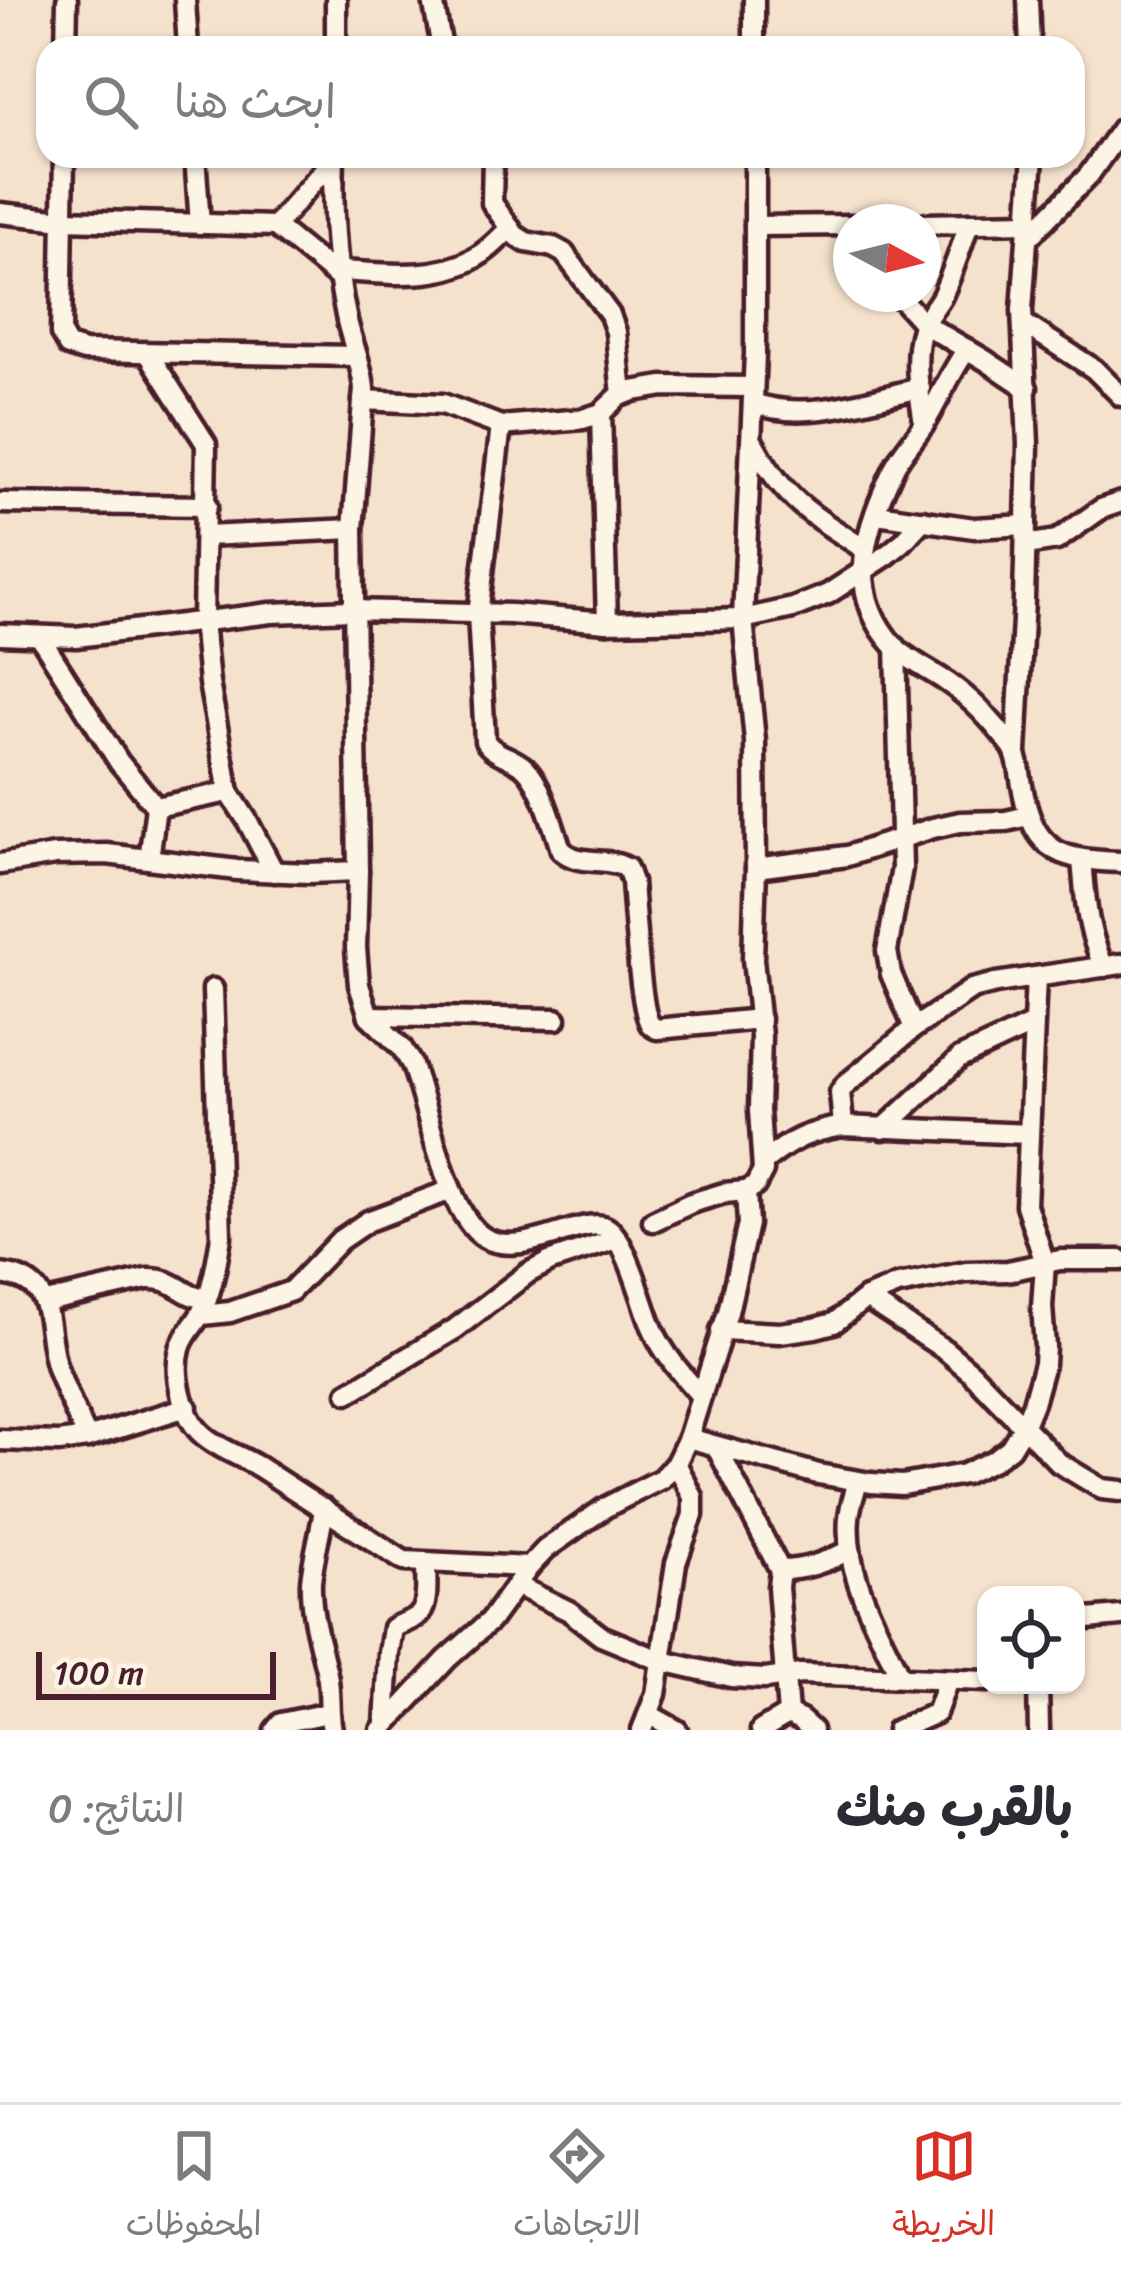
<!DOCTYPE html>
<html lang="ar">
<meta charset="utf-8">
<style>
body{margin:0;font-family:Sriracha,"Playpen Sans Arabic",sans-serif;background:#f7f7f7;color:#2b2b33;direction:rtl}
.controls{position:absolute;right:36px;bottom:36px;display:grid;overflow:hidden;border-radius:24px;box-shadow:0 3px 9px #0004}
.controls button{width:108px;height:108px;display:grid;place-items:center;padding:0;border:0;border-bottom:3px solid #e1e1e2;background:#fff;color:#2b2b33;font:60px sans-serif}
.compass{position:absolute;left:833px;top:204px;width:108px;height:108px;border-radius:50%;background:#fff;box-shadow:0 3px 9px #0004;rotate:97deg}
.scale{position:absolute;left:36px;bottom:30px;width:240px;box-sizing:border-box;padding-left:12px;border:6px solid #4a1f2b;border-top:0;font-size:33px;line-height:42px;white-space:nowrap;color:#4a1f2b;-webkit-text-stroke:9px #fcf5e5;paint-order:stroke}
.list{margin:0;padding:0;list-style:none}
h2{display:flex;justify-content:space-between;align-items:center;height:156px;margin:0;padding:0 48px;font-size:51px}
h2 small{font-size:39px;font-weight:400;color:#7c7c81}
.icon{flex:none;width:66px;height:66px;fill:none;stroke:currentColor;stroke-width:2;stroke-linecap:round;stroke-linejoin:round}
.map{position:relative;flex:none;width:1121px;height:1730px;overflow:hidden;direction:ltr}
.search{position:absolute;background:#fff;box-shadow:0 3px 9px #0004;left:36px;right:36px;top:36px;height:132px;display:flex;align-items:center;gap:30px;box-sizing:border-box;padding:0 42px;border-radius:36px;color:#7c7c81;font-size:45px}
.sheet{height:372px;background:#fff}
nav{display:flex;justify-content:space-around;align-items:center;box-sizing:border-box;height:168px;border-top:3px solid #e1e1e2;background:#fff;font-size:33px;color:#7c7c81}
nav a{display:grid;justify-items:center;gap:6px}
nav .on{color:#d93025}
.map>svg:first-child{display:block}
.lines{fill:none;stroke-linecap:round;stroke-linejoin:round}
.minor-casing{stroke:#4a1f2b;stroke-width:27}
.minor{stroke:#fcf5e5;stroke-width:18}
</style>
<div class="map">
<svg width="1121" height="1730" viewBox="0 0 1121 1730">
<rect width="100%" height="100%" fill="#f5e2cd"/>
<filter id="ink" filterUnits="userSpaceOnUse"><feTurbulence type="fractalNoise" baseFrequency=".00833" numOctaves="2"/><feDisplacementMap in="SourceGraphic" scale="24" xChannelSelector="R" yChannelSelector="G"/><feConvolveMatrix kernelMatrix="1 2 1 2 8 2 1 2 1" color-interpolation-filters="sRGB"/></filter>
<g filter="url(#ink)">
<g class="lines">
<g class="minor-casing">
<g id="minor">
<path d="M185,0L188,48"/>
<path d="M433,0L442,48"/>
<path d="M754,0V48"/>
<path d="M1028,0L1030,48"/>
<path d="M66,48L67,0"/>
<path d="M336,48V0"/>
<path d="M64,156L61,334L68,346L84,351L356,356"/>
<path d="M195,156L200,224"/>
<path d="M334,156C332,209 335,264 346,316C351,341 362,364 364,389L353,529L358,871L356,948L359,985L369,1016L402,1048L411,1063C428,1105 446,1216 485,1238C524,1260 586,1212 609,1229C628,1244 643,1306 653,1329C664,1355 683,1376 701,1396"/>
<path d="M493,156L492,203L515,235L526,242L553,247L564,253L610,315L616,332L622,395"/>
<path d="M0,213L63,220L275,226L339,278"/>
<path d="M923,224L1030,222"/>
<path d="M275,226L334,158"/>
<path d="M755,226L851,225"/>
<path d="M1028,238L1089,175L1121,129"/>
<path d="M339,271C382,273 433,281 473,259C487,252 499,239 510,228"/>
<path d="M897,294L924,324L985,360L1027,388"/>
<path d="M1023,323L1094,369L1121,396"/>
<path d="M967,349C951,372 940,397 926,421C917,437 903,450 895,466C866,527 843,590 894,646C908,660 931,671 947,682C972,699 994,723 1012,747C1020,759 1020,777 1023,791C1035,854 1062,860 1121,862"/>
<path d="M148,353L206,444L203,621L209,683L229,792L247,820L274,872"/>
<path d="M363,400L443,404L501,426L583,419L601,413L618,397L633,391L663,386L753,387"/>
<path d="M753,403C805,422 867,400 920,388"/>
<path d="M601,413L607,622"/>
<path d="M924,425C920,394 912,360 922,329C926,317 936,307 942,296C953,272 961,248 969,223"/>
<path d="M501,426L478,614L485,741C495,756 512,756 525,768C542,784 554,828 561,850C579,867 606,856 627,868L632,882C634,905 640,1010 650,1024C652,1027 655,1028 657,1029L760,1019"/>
<path d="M753,442C784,501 811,514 864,549"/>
<path d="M0,503L207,506"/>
<path d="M877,514L974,528L1026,525"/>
<path d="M206,536L353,529"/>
<path d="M1026,545L1057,540L1101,509L1121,502"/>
<path d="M0,634L76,637L271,613L352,610L511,614L607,622L743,619L793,608L828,594L886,556L903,542L923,520"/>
<path d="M40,637L119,762L156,807L149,859"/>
<path d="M896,647L902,868L887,951L891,974L914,1028"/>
<path d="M1016,752L1024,600L1028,445L1022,310L1033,156"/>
<path d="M156,807L229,792"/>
<path d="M1082,860C1086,902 1086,927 1104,967"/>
<path d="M0,864L55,855L107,854L237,870L309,873L358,871"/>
<path d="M756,868L847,856L933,828L960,822L1006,821L1028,816"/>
<path d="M213,989L221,1237C217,1261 213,1287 203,1309C197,1324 184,1333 180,1349C173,1374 183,1418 203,1435C219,1449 241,1456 259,1467L404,1561L529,1567"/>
<path d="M369,1016L556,1019"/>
<path d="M843,1126L840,1092L845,1085L914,1028L972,989L996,983L1121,964"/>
<path d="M883,1129L960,1058L1033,1024"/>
<path d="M764,1162C792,1139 808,1132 843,1126L1029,1134"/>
<path d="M653,1221L691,1203L724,1193L746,1191L755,1186L763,1171L759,1110L761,1036L753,959L756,868L755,741L743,619L755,354V156"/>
<path d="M0,1274C59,1280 43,1326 57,1368C65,1392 77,1415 87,1438"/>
<path d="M866,1298L945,1350L971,1372L1059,1463L1102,1489L1121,1491"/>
<path d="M46,1302L147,1279C178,1278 179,1296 207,1299"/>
<path d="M202,1315L230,1312L291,1291L340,1240L368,1221L451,1190"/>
<path d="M721,1330L780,1333L815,1328L834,1323L866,1298L898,1285L966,1272L1008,1271L1060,1260H1121"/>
<path d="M348,1393L455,1329L528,1273L551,1261L617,1239"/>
<path d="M688,1438L818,1474L871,1483L902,1485L964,1474L994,1460L1010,1448L1024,1425L1033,1403L1044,1364L1045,1347L1042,1307L1045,1263L1026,1205L1036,977"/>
<path d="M0,1440L59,1442L87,1438L187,1407"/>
<path d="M716,1446L780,1570L778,1587L788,1714"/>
<path d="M858,1481C855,1493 850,1505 849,1518C844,1574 878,1627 900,1677"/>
<path d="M324,1508C321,1533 313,1557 311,1582C310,1614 320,1643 327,1674C331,1693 328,1711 332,1730"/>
<path d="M780,1570C806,1570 825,1562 848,1551"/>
<path d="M518,1586L569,1611L601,1636L662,1661L731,1677L765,1679L801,1674L986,1681"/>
<path d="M1076,1620L1121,1616"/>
<path d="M1038,1685L1039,1730"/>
<path d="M788,1714L801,1720L812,1730"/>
<path d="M650,1715L677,1730"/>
<path d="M385,1725L389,1653L393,1628C401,1623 413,1621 420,1614C429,1604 426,1578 426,1564"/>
<path d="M275,1730L281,1723L328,1713"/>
<path d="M381,1730L447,1659L490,1621L529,1567L546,1549L606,1507L661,1479L676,1463L688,1438L728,1312L748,1224L746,1191"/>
<path d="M642,1730L656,1694L676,1563L693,1515V1497L676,1463"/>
<path d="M761,1730L788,1714"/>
<path d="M897,1730L936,1713L948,1680"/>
</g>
</g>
<use href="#minor" class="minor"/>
</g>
</g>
</svg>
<div class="controls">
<button><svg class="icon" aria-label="locate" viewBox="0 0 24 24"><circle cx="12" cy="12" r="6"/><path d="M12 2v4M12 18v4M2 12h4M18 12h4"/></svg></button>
</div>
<svg class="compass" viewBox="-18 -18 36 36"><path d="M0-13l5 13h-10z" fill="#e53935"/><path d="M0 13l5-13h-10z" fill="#7c7c81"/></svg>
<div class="scale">100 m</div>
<div class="search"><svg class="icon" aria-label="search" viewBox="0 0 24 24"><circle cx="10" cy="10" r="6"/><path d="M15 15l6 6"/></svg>ابحث هنا</div>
</div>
<section class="sheet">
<h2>بالقرب منك<small>النتائج: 0</small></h2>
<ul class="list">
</ul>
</section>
<nav>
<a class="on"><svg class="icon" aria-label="map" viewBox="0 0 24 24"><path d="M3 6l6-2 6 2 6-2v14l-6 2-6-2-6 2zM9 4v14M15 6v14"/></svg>الخريطة</a>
<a><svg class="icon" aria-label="directions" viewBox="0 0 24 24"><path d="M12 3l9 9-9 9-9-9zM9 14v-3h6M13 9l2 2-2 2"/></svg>الاتجاهات</a>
<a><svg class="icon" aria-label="saved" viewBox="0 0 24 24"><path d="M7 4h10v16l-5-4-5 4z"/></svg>المحفوظات</a>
</nav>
